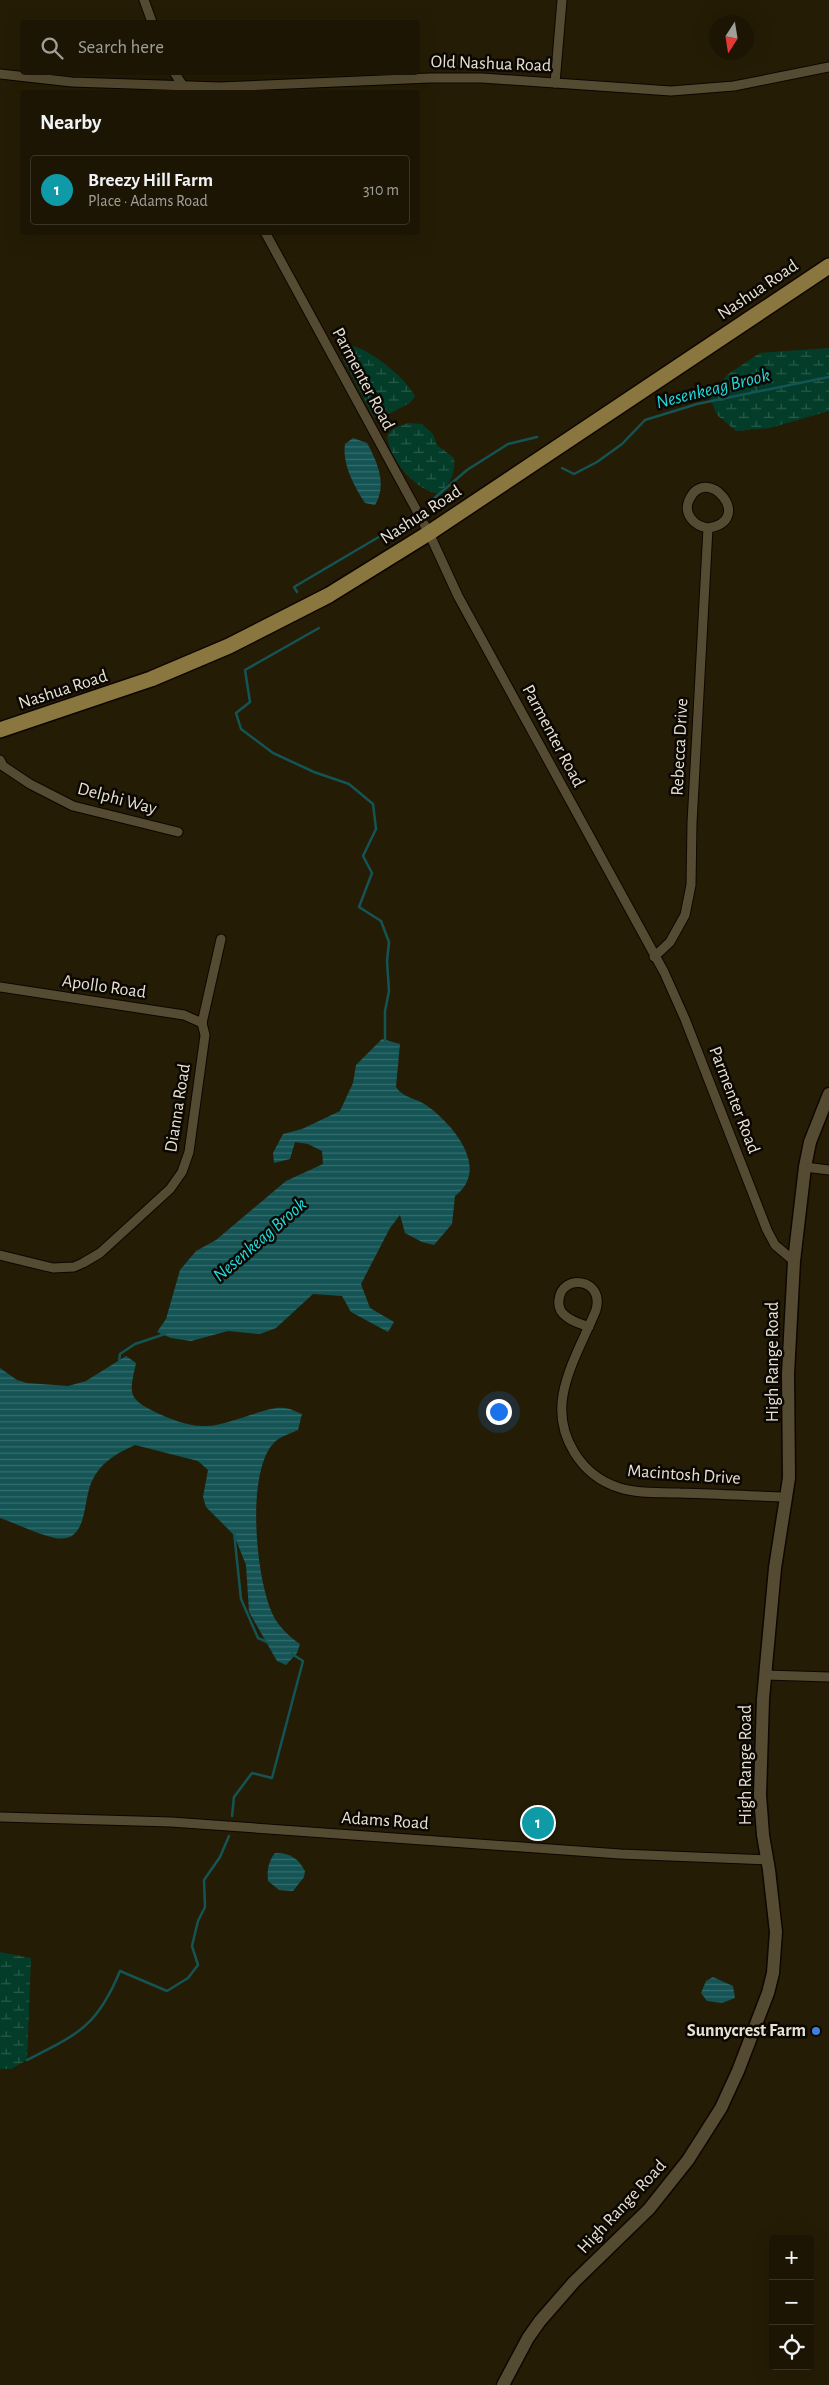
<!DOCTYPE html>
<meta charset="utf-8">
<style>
body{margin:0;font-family:"Alegreya Sans",sans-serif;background:#251e0e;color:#f1f3f6}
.controls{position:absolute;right:15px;bottom:15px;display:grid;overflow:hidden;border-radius:5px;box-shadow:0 5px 20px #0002}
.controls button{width:45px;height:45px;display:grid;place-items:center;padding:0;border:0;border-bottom:1px solid #3a3426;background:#1c1504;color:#f1f3f6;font:25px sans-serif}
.compass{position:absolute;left:709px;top:15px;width:45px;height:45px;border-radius:50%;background:#1c1504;box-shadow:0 5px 20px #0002;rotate:192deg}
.you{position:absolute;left:498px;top:1411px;width:18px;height:18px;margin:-12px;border:4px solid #fff;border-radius:50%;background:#1a73e8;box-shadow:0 0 0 8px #1a73e833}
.badge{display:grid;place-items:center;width:32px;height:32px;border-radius:50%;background:#b45309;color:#fff;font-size:16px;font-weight:700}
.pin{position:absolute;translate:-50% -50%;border:2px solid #fff;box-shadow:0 1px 5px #0006}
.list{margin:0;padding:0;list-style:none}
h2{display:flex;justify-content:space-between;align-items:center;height:65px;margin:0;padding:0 20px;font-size:21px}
h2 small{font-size:16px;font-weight:400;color:#a09f9a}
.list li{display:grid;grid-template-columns:32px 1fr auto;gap:15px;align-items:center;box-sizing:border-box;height:70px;margin:0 10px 10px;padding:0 10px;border:1px solid #3a3426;border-radius:5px}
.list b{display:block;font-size:19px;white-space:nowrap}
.list p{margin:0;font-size:16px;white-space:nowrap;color:#a09f9a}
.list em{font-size:16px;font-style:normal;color:#a09f9a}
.icon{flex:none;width:28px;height:28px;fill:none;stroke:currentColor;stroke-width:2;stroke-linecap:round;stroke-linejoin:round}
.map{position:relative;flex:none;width:829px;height:2385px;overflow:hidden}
.search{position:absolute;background:#1c1504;box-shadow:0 5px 20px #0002;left:20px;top:20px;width:400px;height:55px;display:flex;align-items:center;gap:12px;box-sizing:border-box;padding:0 18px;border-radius:5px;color:#a09f9a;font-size:19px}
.panel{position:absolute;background:#1c1504;box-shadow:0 5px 20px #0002;left:20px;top:90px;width:400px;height:145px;border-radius:5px}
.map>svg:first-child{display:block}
.wetland{fill:url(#wetland-marsh)}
.water{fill:url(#water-rules)}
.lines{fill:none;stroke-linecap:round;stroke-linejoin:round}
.stream{stroke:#145455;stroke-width:2.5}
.street-casing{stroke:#0e0600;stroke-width:11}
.secondary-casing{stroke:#0e0600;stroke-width:15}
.primary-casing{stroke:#0e0600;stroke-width:18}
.street{stroke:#554b32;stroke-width:9}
.secondary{stroke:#554b32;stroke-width:12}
.primary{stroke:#8a773f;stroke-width:15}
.shop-dot{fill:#3f7fe0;stroke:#0b0702;stroke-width:2}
.labels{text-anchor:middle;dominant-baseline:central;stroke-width:5;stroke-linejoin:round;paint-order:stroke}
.street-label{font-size:18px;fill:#e8e2d4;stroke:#0b0702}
.poi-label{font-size:18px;font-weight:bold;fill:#e8e2d4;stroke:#0b0702;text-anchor:end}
.water-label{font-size:19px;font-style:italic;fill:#22d9dd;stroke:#0b0702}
</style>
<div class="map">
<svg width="829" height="2385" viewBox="0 0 829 2385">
<defs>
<pattern id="wetland-marsh" width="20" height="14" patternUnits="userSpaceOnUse" patternTransform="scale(1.25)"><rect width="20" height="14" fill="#033d2a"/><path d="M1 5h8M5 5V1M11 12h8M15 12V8" fill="none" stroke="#285948"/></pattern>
<pattern id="water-rules" width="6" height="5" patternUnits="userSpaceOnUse" patternTransform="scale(1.25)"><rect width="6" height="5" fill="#145455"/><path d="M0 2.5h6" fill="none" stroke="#366c6d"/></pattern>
</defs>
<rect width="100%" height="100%" fill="#251c05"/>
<g class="wetland">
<path d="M347,345C367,346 407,379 415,396L410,403L379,419L373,416L343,359L341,350Z"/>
<path d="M829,348V411L770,428L736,431L717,415L710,398L727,375L760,353Z"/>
<path d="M408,423L422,424L433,434L437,445L454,458C456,473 450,484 438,494C414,489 390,460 387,436L394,428Z"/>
<path d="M0,1952L31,1958L27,2060L11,2069H0Z"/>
</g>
<g class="water">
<path d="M353,438L367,443C378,463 387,485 375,505L365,503C354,486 342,464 345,444Z"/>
<path d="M382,1039L400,1044L396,1087C403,1098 416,1098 426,1105C453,1124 491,1169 455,1196L452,1224L434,1245L422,1242L405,1233L400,1215L390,1228L361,1284L370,1308L394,1322L388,1332L351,1312L342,1296L313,1294L276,1328L260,1334L228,1331L191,1341L171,1338L157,1332L166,1319L180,1270L196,1251L216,1240L286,1181L323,1164L322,1151L308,1144L295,1142L290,1159L274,1163L273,1153L283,1134L302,1129L340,1111L353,1083L356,1065Z"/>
<path d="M126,1356L136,1363C130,1392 126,1398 155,1412C170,1419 189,1427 206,1426C229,1426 266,1406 284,1408C290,1408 296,1412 302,1414L298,1430C289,1434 278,1437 272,1445C246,1477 256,1582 274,1617C279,1627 291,1638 300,1644L297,1653L286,1665L277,1661L249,1612L246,1565L234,1535L206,1507L203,1497L208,1470L198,1461L135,1445C116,1454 102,1461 92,1481C82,1501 89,1544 55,1538C37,1534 17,1524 0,1518V1368L17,1380L27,1383L68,1386L86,1381Z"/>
<path d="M275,1853C290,1853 298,1858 305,1871L304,1877L293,1891L279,1890L268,1881C267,1870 268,1862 275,1853Z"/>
<path d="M713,1977L733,1986L735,1998L722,2003L707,2001L701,1993L706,1981Z"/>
</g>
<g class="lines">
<g class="stream">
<path d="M562,468L574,474L597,462L622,444L645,420L697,404L829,377"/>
<path d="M431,501L467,470L508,444L537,437"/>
<path d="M297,592L294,587L399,525"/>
<path d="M319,628L245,670L250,702L236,713L241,729L273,753L314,772L349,784L373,804L376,829L363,856L372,873L359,907L381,921L389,942L387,961L389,991L385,1011V1041"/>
<path d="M119,1362L120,1354L135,1344L165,1334"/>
<path d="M234,1532L241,1599L258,1638L267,1642"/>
<path d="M232,1816L234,1797L252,1773L272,1778L303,1661L292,1654"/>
<path d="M27,2060C78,2034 97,2027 120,1971L167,1991L188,1978L198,1965L192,1946L198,1921L205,1907L204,1880L220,1857L229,1836"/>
</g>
<g class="street-casing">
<g id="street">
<path d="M144,0L152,22"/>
<path d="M174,72L187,92"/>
<path d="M0,74L72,82L220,87L430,78H482L671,91L734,86L829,67"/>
<path d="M555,83L562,0"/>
<path d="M265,232L429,533L458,596L664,972L685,1019L767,1230L775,1245L794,1261"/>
<path d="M0,760L3,766L30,784L73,806L178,832"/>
<path d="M654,957L670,942L685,915L691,885L692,823L708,528C756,521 707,462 689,500C683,514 694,526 708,528"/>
<path d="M0,987L184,1015L202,1023"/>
<path d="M202,1023L221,939"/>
<path d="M805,1167L829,1170"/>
<path d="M0,1255L53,1268L74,1267L83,1263L100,1253L170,1189L182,1172L189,1152L205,1035L202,1023"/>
<path d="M589,1327C582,1324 573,1322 567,1317C561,1313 558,1307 559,1300C561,1273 605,1278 596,1310C585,1337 568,1366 563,1395C556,1436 581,1476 620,1488C639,1494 661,1492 680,1493C716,1494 752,1496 787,1497"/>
<path d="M766,1675L829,1677"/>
<path d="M0,1817L171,1822L620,1854L768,1860"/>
</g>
</g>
<g class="secondary-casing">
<path id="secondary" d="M503,2385L528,2338L540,2321L574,2282L649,2209L688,2160L721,2108L738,2071L768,1993L773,1973L776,1932L769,1870L763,1835L760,1795L763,1699L775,1568L789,1478L788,1374L794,1261L805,1167L810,1142L829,1094"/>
</g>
<g class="primary-casing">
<path id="primary" d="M0,730L151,679L229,646L329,595L429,533L829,266"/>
</g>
<use href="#street" class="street"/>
<use href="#secondary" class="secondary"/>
<use href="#primary" class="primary"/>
</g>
<circle class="shop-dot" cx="816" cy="2031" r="5"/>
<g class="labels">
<g class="street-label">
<text transform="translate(491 64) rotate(2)">Old Nashua Road</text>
<text transform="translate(758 290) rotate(-34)">Nashua Road</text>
<text transform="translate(363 379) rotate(62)">Parmenter Road</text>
<text transform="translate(421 515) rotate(-33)">Nashua Road</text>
<text transform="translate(63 690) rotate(-18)">Nashua Road</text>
<text transform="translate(553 736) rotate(62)">Parmenter Road</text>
<text transform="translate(680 747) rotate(-87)">Rebecca Drive</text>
<text transform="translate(117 799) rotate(15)">Delphi Way</text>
<text transform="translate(104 987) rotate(8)">Apollo Road</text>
<text transform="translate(734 1100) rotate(69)">Parmenter Road</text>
<text transform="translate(178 1108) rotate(-81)">Dianna Road</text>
<text transform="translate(773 1362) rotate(-90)">High Range Road</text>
<text transform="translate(684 1475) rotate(4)">Macintosh Drive</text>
<text transform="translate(746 1765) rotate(-90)">High Range Road</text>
<text transform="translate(385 1821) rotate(4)">Adams Road</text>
<text transform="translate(622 2207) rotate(-47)">High Range Road</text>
</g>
<g class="poi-label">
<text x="806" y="2031">Sunnycrest Farm</text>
</g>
<g class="water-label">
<text transform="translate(713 389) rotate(-14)">Nesenkeag Brook</text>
<text transform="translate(260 1240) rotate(-41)">Nesenkeag Brook</text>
</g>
</g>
</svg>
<div class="controls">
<button>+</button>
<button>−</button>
<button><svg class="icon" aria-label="locate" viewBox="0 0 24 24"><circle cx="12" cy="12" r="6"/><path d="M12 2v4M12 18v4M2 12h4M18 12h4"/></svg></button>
</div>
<svg class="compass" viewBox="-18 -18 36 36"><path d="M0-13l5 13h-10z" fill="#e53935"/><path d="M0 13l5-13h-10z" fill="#a09f9a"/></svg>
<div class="you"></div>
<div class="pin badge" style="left:538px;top:1823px;background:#0f9aa8">1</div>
<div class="search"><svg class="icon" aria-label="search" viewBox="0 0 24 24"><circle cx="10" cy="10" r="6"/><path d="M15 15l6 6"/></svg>Search here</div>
<section class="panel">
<h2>Nearby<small></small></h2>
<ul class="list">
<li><span class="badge" style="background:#0f9aa8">1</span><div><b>Breezy Hill Farm</b><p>Place · Adams Road</p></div><em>310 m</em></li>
</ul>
</section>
</div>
